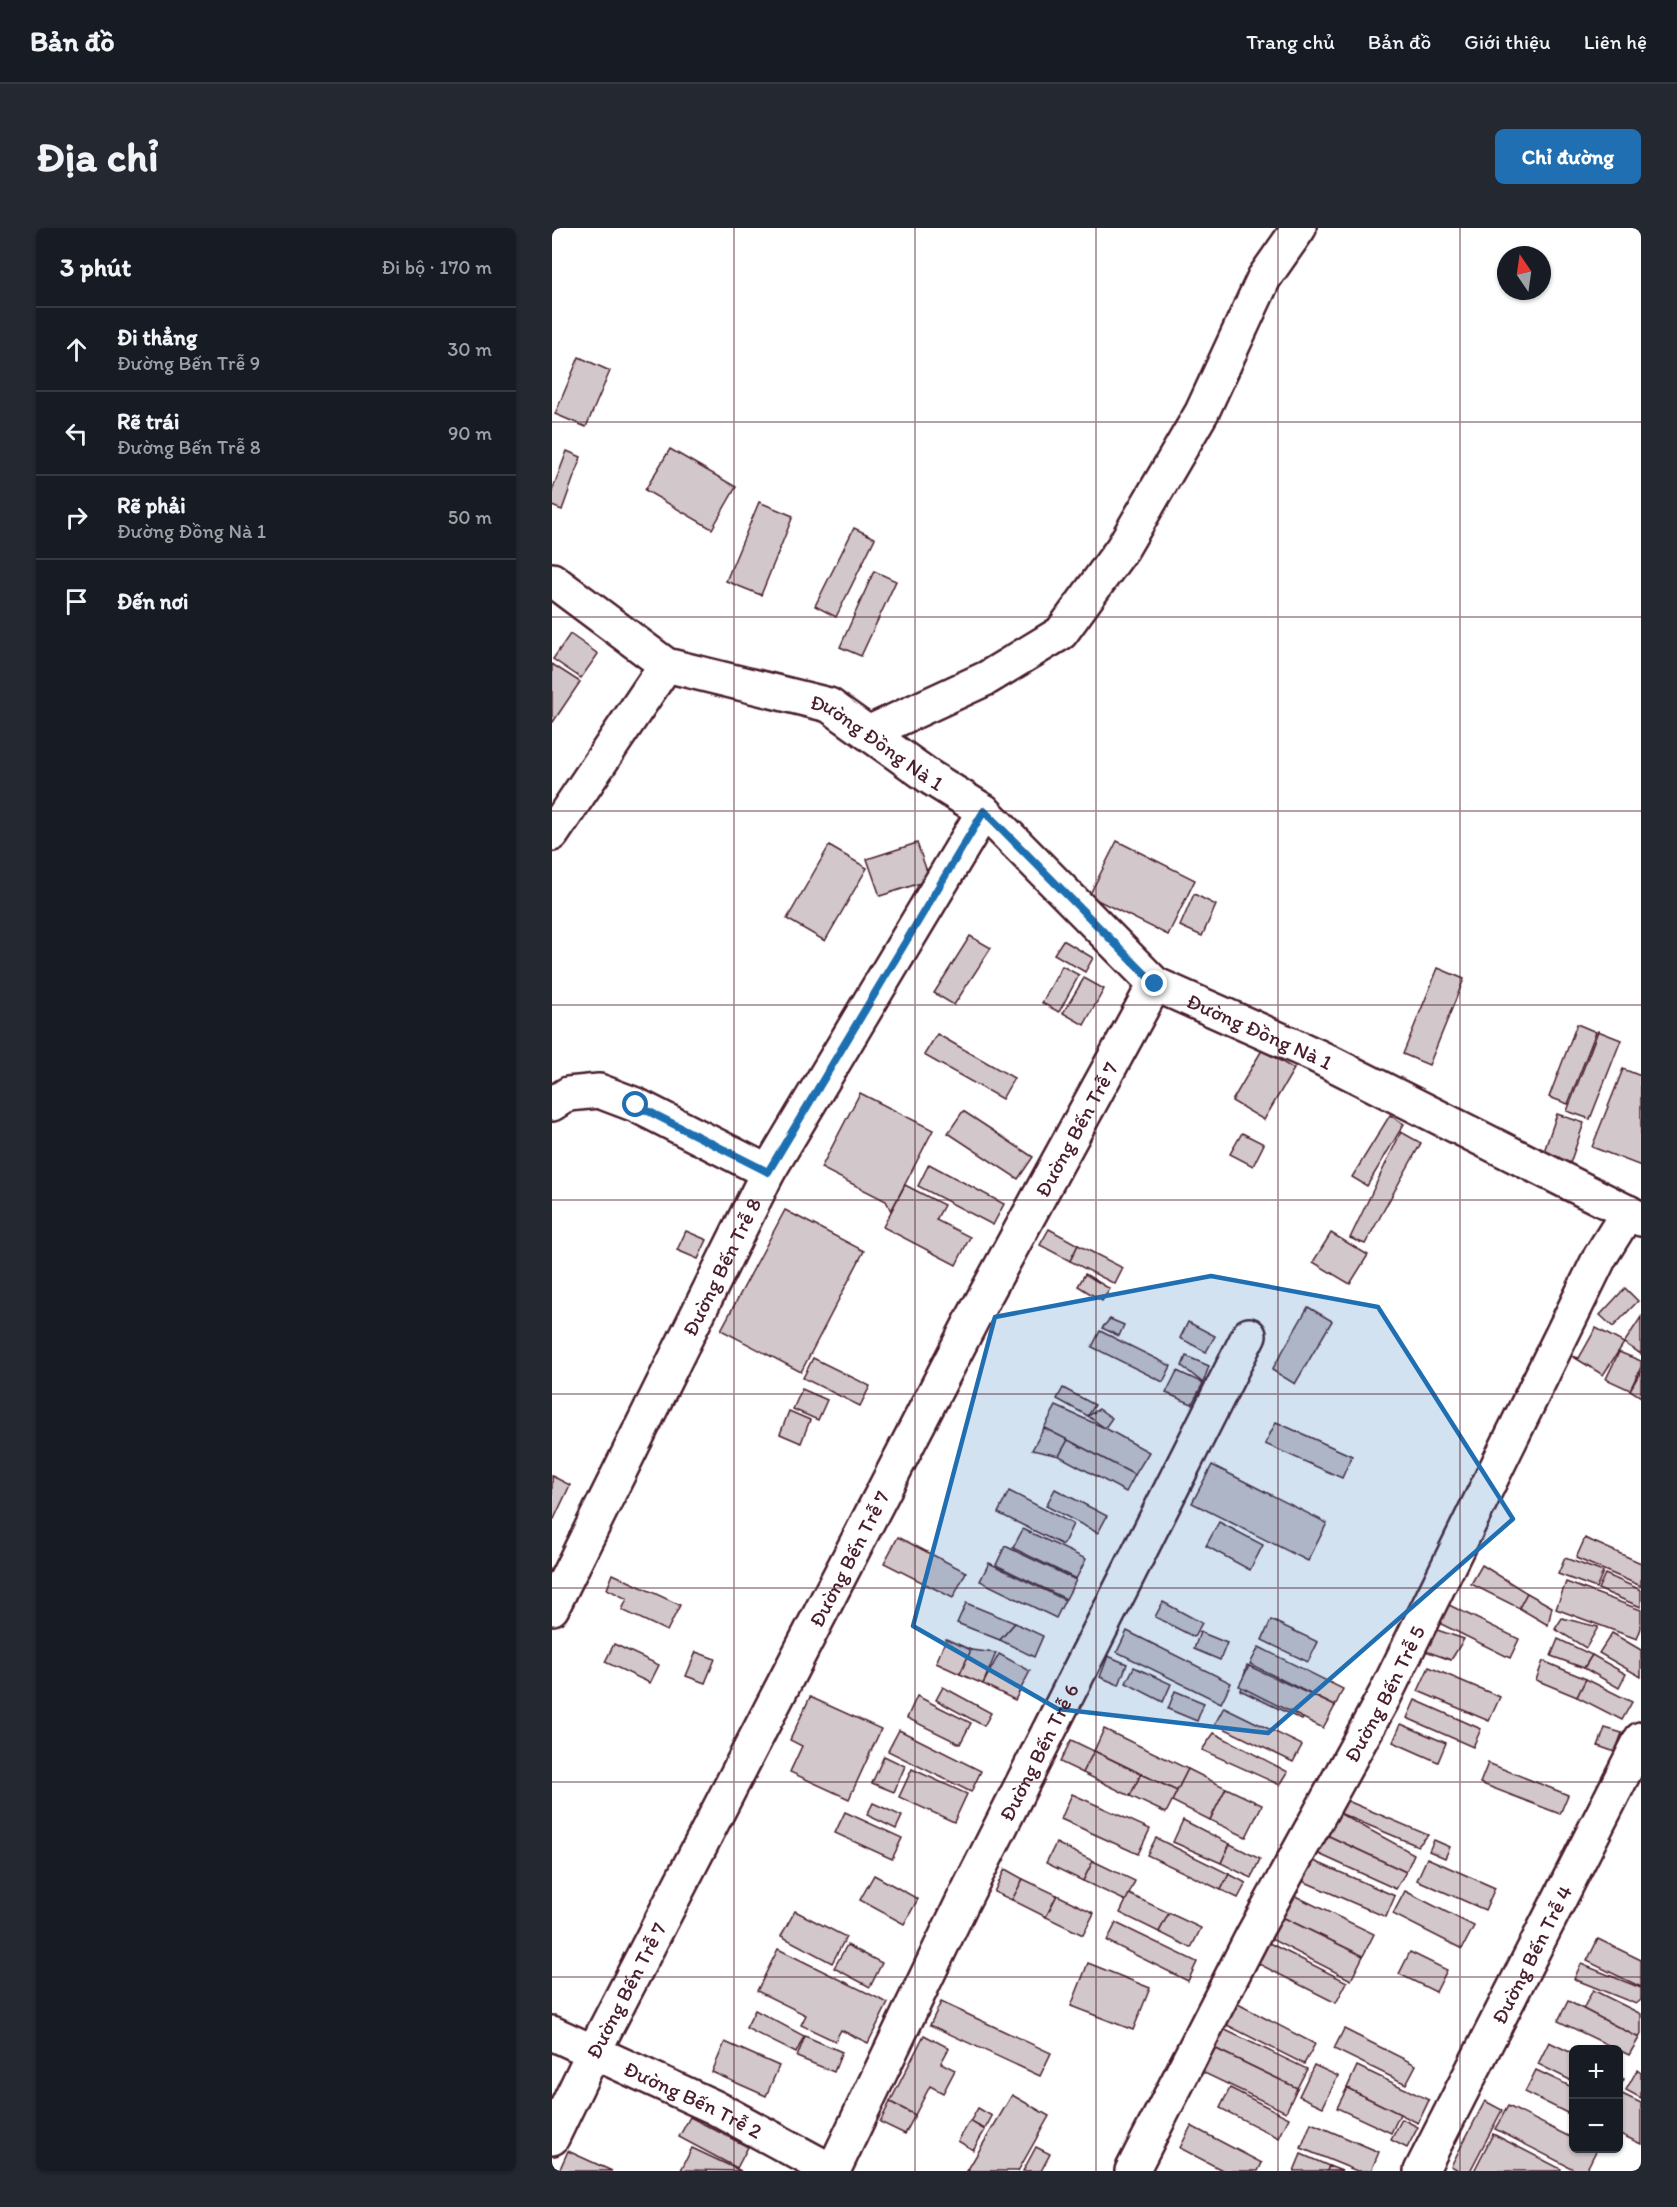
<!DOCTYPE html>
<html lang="vi">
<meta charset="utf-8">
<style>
body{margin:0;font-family:Itim,sans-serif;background:#242831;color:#f1f3f6}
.controls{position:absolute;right:18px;bottom:18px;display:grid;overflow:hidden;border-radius:9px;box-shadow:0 2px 4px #0004}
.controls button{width:54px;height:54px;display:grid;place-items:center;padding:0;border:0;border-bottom:2px solid #363941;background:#171b24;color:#f1f3f6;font:30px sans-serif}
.compass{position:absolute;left:945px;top:18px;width:54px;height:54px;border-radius:50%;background:#171b24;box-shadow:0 2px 4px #0004;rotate:347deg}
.stop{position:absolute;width:18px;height:18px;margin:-14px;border:4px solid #1f6fb2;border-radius:50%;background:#fff}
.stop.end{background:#1f6fb2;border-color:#fff;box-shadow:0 2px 6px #0008}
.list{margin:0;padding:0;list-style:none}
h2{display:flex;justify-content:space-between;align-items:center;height:78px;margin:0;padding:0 24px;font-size:26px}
h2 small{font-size:20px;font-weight:400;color:#9ea1a6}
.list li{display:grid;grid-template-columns:39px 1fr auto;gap:18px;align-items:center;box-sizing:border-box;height:84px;padding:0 24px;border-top:2px solid #363941}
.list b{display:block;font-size:22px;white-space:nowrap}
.list p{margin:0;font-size:20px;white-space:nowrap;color:#9ea1a6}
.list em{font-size:20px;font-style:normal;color:#9ea1a6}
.icon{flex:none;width:33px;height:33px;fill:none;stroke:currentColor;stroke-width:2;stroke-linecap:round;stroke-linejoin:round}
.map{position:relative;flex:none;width:1089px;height:1943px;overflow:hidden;border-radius:9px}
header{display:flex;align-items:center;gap:36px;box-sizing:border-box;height:84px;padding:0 30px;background:#171b24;border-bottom:2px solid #363941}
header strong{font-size:28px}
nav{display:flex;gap:33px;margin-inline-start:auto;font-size:21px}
.intro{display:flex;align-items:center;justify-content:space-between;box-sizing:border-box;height:144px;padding:0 36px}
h1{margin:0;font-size:42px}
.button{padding:15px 27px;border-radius:9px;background:#1f6fb2;color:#fff;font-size:21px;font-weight:700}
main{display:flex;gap:36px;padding:0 36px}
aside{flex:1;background:#171b24;border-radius:9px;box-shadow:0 2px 4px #0004}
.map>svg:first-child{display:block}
.building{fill:#d2c7cb;stroke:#4a1f2b;stroke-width:1.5}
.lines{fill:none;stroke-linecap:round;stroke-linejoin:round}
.minor-casing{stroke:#4a1f2b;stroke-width:38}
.minor{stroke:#fff;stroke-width:33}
.route{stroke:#1f6fb2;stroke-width:8}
.marked{fill:#1f6fb2;fill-opacity:0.2;stroke:#1f6fb2;stroke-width:4.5;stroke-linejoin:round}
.grid{fill:none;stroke:#4a1f2b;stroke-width:1.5;stroke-opacity:0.55}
.labels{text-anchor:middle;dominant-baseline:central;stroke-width:5;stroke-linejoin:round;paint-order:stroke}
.street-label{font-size:21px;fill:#4a1f2b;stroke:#fff}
</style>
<header>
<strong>Bản đồ</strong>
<nav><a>Trang chủ</a><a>Bản đồ</a><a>Giới thiệu</a><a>Liên hệ</a></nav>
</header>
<div class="intro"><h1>Địa chỉ</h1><a class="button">Chỉ đường</a></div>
<main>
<aside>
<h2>3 phút<small>Đi bộ · 170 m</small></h2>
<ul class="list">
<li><svg class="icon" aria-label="ahead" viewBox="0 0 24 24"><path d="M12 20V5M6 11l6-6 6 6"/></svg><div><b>Đi thẳng</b><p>Đường Bến Trễ 9</p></div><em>30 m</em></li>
<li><svg class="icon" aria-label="left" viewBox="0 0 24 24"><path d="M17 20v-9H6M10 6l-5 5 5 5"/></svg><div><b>Rẽ trái</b><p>Đường Bến Trễ 8</p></div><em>90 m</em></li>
<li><svg class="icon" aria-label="right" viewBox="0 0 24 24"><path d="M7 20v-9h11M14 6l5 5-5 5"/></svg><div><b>Rẽ phải</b><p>Đường Đồng Nà 1</p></div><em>50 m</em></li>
<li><svg class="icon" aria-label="arrive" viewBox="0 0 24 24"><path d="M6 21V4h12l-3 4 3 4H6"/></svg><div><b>Đến nơi</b></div></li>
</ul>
</aside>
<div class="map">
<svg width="1089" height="1943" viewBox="0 0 1089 1943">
<rect width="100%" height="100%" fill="#fff"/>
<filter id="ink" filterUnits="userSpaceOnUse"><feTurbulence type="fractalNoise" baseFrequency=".0167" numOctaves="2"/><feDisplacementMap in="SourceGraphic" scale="12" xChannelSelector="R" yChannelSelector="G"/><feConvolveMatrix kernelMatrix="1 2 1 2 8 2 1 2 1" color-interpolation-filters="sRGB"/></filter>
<g filter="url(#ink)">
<g class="building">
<path d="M27,129L58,143L34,199L3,186Z"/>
<path d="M118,221L184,259L160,301L93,262Z"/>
<path d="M15,223L29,229L10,282L0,278V263Z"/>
<path d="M207,274L241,288L209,367L174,353Z"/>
<path d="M302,300L323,310L284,389L263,378Z"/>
<path d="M322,343L344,353L309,428L288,419Z"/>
<path d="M18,406L46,426L29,450L1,431Z"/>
<path d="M0,436L28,454L1,494L0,493Z"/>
<path d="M565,613L643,652L616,707L537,668Z"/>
<path d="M365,615L378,652L328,668L315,631Z"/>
<path d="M277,618L315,640L273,713L235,691Z"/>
<path d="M642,666L664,677L650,708L628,698Z"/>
<path d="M418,708L439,720L402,777L382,765Z"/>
<path d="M511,712L541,730L533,744L502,726Z"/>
<path d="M510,738L527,747L507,784L490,775Z"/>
<path d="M886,740L912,751L877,837L851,826Z"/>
<path d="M532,750L552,761L532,797L511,785Z"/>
<path d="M1025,796L1044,804L1016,876L997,869Z"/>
<path d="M1046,803L1069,812L1038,891L1015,883Z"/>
<path d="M385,806L462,850L450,871L372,827Z"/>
<path d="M710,822L742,841L712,892L680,873Z"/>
<path d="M1071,841L1089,848V938L1040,919Z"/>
<path d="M308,865L381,902L339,983L334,973L269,940Z"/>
<path d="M411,883L481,929L466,951L396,905Z"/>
<path d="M1005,886L1032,895L1016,941L989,932Z"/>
<path d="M838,887L852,896L815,958L800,949Z"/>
<path d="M849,904L869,915L813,1016L798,1010Z"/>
<path d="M690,905L712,916L701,938L678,926Z"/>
<path d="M377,936L452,976L441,997L366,958Z"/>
<path d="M353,957L392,977L384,992L418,1009L404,1037L331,999Z"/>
<path d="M233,982L312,1023L249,1144L169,1102Z"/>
<path d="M497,1001L526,1017L518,1033L488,1017Z"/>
<path d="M134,1003L155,1012L146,1031L125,1022Z"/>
<path d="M779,1005L816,1027L798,1056L761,1034Z"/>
<path d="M526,1017L571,1040L563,1056L518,1033Z"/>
<path d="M533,1046L558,1061L550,1073L526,1058Z"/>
<path d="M1073,1060L1086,1073L1061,1099L1048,1087Z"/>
<path d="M756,1079L780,1093L743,1156L720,1142Z"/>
<path d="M1089,1089V1126L1072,1115Z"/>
<path d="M558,1091L572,1097L567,1108L550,1100Z"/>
<path d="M636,1094L663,1108L654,1124L628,1110Z"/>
<path d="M1044,1100L1072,1115L1051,1147L1020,1128L1027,1130Z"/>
<path d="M548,1103L619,1138L611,1154L540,1119Z"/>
<path d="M1067,1124L1089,1133V1139L1078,1162L1054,1151Z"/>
<path d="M634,1128L657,1138L651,1155L630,1138Z"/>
<path d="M261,1130L318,1158L308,1178L251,1150Z"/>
<path d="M625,1143L651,1155L640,1176L614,1165Z"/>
<path d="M1089,1143V1169L1078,1162Z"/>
<path d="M511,1160L543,1177L536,1188L505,1171Z"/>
<path d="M250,1161L275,1172L266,1192L241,1181Z"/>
<path d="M504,1178L553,1200L597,1224L583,1247L492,1200Z"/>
<path d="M547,1181L560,1190L553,1200L536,1188Z"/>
<path d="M237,1183L258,1192L249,1215L228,1206Z"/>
<path d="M724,1194L800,1228L790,1250L713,1216Z"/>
<path d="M492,1200L516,1212L507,1228L480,1222Z"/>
<path d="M516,1212L583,1247L574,1264L507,1228Z"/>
<path d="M660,1237L775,1295L756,1333L640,1275Z"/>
<path d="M0,1248L18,1257L2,1291L0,1290Z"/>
<path d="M503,1261L555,1288L546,1305L494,1278Z"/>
<path d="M457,1263L521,1296L511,1317L446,1285Z"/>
<path d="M667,1294L711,1317L698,1342L654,1318Z"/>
<path d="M471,1301L534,1331L524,1351L461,1320Z"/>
<path d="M346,1309L414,1344L401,1370L332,1335Z"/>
<path d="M1033,1310L1089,1335V1358L1024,1330Z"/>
<path d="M453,1318L524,1352L514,1371L444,1337Z"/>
<path d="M1013,1330L1051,1344L1044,1360L1006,1346Z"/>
<path d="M437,1335L513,1372L504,1390L428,1353Z"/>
<path d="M930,1337L975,1365L967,1380L919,1356Z"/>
<path d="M61,1346L128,1377L115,1403L70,1382L75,1371L55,1361Z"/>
<path d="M1053,1346L1089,1362V1379L1046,1361Z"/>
<path d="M1014,1354L1089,1382V1400L1085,1411L1004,1381Z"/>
<path d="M975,1365L1000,1379L996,1397L967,1380Z"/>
<path d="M611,1374L650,1395L642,1409L603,1389Z"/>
<path d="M414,1375L463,1395L448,1412L405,1395Z"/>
<path d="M897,1377L967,1411L958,1430L883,1393Z"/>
<path d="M1010,1390L1046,1399L1034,1420L1003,1401Z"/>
<path d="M719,1392L766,1414L756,1434L710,1412Z"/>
<path d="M463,1395L491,1408L482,1429L448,1412Z"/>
<path d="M876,1399L912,1411L899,1432L868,1421Z"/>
<path d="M575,1403L679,1455L669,1475L565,1424Z"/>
<path d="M648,1404L675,1415L668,1432L642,1421Z"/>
<path d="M1060,1405L1089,1422V1449L1047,1425Z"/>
<path d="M394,1411L419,1422L408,1446L384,1435Z"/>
<path d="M1006,1411L1040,1427L1032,1440L999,1428Z"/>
<path d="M62,1416L107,1437L98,1455L53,1434Z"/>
<path d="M707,1419L791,1461L783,1478L698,1436Z"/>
<path d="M419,1422L444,1425L431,1456L408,1446Z"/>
<path d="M144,1424L163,1431L153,1455L134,1448Z"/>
<path d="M447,1426L478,1443L463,1472L431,1456Z"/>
<path d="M1040,1427L1074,1446L1067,1460L1032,1440Z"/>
<path d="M556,1428L575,1436L567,1457L548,1449Z"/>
<path d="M991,1433L1034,1451L1025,1469L984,1452Z"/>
<path d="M695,1437L765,1473L750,1492L688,1462Z"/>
<path d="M697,1438L783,1478L771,1500L687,1458Z"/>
<path d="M582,1439L619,1456L611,1474L574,1455Z"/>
<path d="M877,1439L948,1469L937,1493L866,1463Z"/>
<path d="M1034,1451L1080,1474L1070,1492L1025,1469Z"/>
<path d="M391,1459L439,1485L432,1498L384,1472Z"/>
<path d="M623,1463L652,1475L645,1493L616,1481Z"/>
<path d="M365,1468L419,1495L408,1516L355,1490Z"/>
<path d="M258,1469L329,1501L297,1571L238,1544L250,1518L238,1512Z"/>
<path d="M863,1472L929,1501L921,1519L855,1490Z"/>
<path d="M672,1479L750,1517L741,1534L663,1496Z"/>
<path d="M849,1496L894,1515L886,1534L841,1514Z"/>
<path d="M1053,1500L1070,1505L1063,1524L1046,1518Z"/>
<path d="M552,1501L636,1541L625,1563L542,1523Z"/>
<path d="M347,1502L429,1543L419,1564L336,1523Z"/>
<path d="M662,1505L736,1544L728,1557L650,1522Z"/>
<path d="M519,1512L542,1523L531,1545L508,1534Z"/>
<path d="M542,1523L589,1546L578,1568L531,1545Z"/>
<path d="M332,1528L353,1538L342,1564L320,1555Z"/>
<path d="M936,1535L1016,1567L1008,1586L928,1555Z"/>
<path d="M360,1541L415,1566L402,1594L347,1569Z"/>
<path d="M636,1541L674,1560L658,1592L620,1573Z"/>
<path d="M589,1546L625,1563L614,1585L578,1568Z"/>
<path d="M674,1560L710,1577L694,1609L658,1592Z"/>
<path d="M520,1566L598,1601L586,1626L509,1591Z"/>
<path d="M791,1571L876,1607L866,1618L785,1584Z"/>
<path d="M321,1575L350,1588L344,1601L315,1587Z"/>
<path d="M293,1584L350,1610L340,1631L283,1605Z"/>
<path d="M785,1584L862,1626L854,1644L766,1603Z"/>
<path d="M631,1592L678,1616L669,1635L621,1614Z"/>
<path d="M766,1603L854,1644L844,1661L758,1622Z"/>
<path d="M604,1610L677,1646L669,1662L595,1627Z"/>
<path d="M882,1612L898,1619L893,1630L877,1623Z"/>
<path d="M504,1615L541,1633L531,1653L494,1635Z"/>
<path d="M678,1616L708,1631L699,1650L669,1635Z"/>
<path d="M755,1630L843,1668L834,1689L746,1651Z"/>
<path d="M875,1630L943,1660L933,1682L865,1652Z"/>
<path d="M541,1633L583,1653L574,1673L531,1653Z"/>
<path d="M453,1641L471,1651L460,1672L442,1664Z"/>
<path d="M677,1646L694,1655L686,1670L669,1662Z"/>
<path d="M322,1647L366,1671L352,1696L308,1672Z"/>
<path d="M471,1651L505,1667L494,1689L460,1672Z"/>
<path d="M853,1663L922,1698L910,1721L841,1686Z"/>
<path d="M737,1665L822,1706L811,1728L726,1687Z"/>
<path d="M577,1666L617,1685L607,1704L568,1685Z"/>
<path d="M505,1667L542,1685L531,1707L494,1689Z"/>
<path d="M243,1683L294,1709L280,1735L229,1708Z"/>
<path d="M617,1685L649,1700L639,1720L607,1704Z"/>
<path d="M726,1687L811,1728L799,1752L715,1709Z"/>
<path d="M564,1695L645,1734L636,1753L555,1713Z"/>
<path d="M1046,1711L1089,1732V1759L1035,1733Z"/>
<path d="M715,1714L795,1754L784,1775L705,1735Z"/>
<path d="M295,1717L330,1735L318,1759L282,1740Z"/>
<path d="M226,1721L336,1775L316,1815L289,1802L283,1813L249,1797L254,1787L205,1763Z"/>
<path d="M858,1724L895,1742L884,1764L847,1746Z"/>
<path d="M536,1735L598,1760L581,1802L519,1778Z"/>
<path d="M1029,1736L1089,1760V1772L1084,1776L1022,1751Z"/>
<path d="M1041,1762L1089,1786V1806L1087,1810L1031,1781Z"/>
<path d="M1016,1773L1087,1810L1077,1827L1006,1793Z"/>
<path d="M389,1774L499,1825L488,1848L378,1797Z"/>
<path d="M684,1775L763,1816L752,1836L673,1796Z"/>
<path d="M203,1782L252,1808L244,1825L194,1800Z"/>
<path d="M669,1800L755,1841L745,1860L660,1819Z"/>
<path d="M792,1801L864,1837L854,1856L782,1821Z"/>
<path d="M372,1807L397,1820L389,1835L403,1842L391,1865L378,1858L363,1887L338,1874Z"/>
<path d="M253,1808L290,1824L282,1844L245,1829Z"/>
<path d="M173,1814L227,1838L214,1868L160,1844Z"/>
<path d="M997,1814L1022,1826V1854L986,1836Z"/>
<path d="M660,1819L745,1860L734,1884L648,1843Z"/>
<path d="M762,1837L786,1848L771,1879L747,1868Z"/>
<path d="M805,1838L877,1872L866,1895L795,1860Z"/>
<path d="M984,1842L1022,1860V1872L1015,1885L973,1864Z"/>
<path d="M1085,1842L1089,1845V1870L1074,1862Z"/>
<path d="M1066,1848L1072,1851L1066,1863Z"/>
<path d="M678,1860L737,1890L727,1910L668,1880Z"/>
<path d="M795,1860L848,1886L839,1905L785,1880Z"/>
<path d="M1066,1864L1089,1875V1916L1066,1905Z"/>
<path d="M460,1867L497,1888L466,1943H415Z"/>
<path d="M1022,1872V1888L1015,1885Z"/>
<path d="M933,1873L950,1882L918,1943H908L899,1938Z"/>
<path d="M338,1874L363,1887L353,1906L328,1894Z"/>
<path d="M956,1878L1022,1911V1920H1040L1044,1923L1034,1943H1025L943,1901Z"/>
<path d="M426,1880L440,1888L433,1901L418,1894Z"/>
<path d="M138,1889L196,1919L185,1940L127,1909Z"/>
<path d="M850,1891L866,1899L855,1920L839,1912Z"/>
<path d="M418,1893L433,1902L421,1922L406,1913Z"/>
<path d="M759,1895L827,1924L819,1943H805L749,1920Z"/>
<path d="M639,1898L710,1935L706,1943H672L628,1920Z"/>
<path d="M941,1906L1009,1941L1008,1943H922Z"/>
<path d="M484,1919L498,1926L489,1943H471Z"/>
<path d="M140,1920L189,1943L129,1942Z"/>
<path d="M16,1923L60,1943H7Z"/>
<path d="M749,1926L777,1938L775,1943H742Z"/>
<path d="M777,1938L790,1943H775Z"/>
</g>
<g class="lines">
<g class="minor-casing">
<g id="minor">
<path id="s1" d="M0,352L114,437L277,477L379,550L432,583L603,756L765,828L1089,991"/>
<path d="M316,505L435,450L509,405L570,321L650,184L712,50L747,0"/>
<path d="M0,606L114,437"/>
<path d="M0,876L16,866L47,863L84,877L216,944"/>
<path id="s2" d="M0,1380L216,944L432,583"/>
<path id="s3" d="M0,1805L162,1879L280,1943H281L410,1675L697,1107"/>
<path id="s4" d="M0,1910L41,1825L422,1088L603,756"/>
<path id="s5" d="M580,1943L700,1709L833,1467L1048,1029L1076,984"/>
<path id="s6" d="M869,1943L1089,1511"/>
</g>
</g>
<use href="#minor" class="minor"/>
</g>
</g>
<g class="lines" filter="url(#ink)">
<path class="route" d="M84,877L216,944L432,583L603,756"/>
</g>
<path class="marked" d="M659,1048L826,1079L961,1291L716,1505L506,1481L361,1398L443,1089Z"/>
<path class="grid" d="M182,0V1943M363,0V1943M544,0V1943M726,0V1943M908,0V1943M0,194H1089M0,389H1089M0,583H1089M0,777H1089M0,972H1089M0,1166H1089M0,1360H1089M0,1554H1089M0,1749H1089"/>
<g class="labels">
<g class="street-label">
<text stroke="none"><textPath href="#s1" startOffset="370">Đường Đồng Nà 1</textPath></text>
<text stroke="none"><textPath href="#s1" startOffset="856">Đường Đồng Nà 1</textPath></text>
<text stroke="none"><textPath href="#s4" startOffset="1137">Đường Bến Trễ 7</textPath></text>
<text stroke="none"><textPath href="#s2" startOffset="381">Đường Bến Trễ 8</textPath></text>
<text stroke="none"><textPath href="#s4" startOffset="651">Đường Bến Trễ 7</textPath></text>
<text stroke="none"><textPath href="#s5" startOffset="540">Đường Bến Trễ 5</textPath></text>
<text stroke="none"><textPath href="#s3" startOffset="780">Đường Bến Trễ 6</textPath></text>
<text stroke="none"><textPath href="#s6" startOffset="243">Đường Bến Trễ 4</textPath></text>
<text stroke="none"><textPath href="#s4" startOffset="165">Đường Bến Trễ 7</textPath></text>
<text stroke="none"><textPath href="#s3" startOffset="156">Đường Bến Trễ 2</textPath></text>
</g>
</g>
</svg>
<div class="controls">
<button>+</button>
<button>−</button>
</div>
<svg class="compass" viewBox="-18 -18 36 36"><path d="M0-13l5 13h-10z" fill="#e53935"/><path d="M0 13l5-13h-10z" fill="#9ea1a6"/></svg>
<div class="stop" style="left:84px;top:877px"></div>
<div class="stop end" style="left:603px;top:756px"></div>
</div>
</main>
